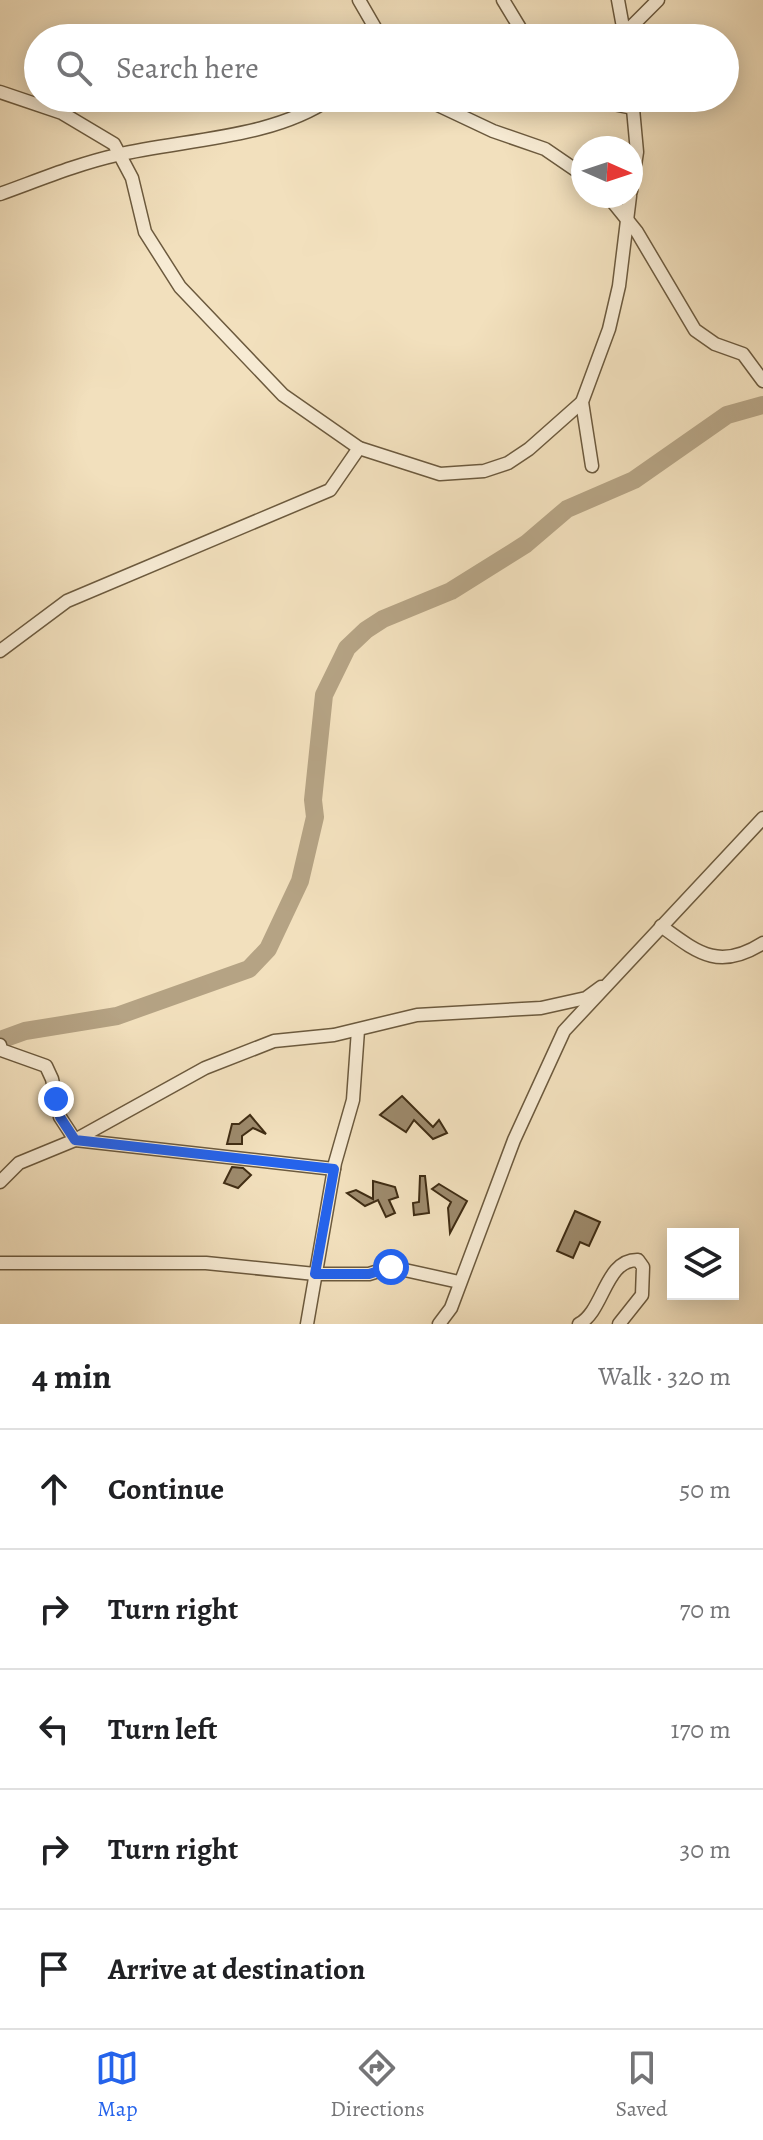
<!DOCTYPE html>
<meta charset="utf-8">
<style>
body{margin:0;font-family:Alegreya,serif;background:#f2f2f2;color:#202124}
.controls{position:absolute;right:24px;bottom:24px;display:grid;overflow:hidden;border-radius:0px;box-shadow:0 4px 20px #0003}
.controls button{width:72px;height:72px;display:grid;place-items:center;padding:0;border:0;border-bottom:2px solid #e0e0e0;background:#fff;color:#202124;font:40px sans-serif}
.compass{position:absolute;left:571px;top:136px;width:72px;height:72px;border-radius:50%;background:#fff;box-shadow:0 4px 20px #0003;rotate:93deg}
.stop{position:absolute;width:24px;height:24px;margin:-18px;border:6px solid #2563eb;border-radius:50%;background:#fff}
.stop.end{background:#2563eb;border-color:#fff;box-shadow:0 2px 8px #0008}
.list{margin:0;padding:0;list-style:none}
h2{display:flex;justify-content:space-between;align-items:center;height:104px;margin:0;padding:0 32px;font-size:34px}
h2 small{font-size:26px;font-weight:400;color:#757577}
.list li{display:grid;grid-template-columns:52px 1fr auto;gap:24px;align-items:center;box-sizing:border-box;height:120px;padding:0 32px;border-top:2px solid #e0e0e0}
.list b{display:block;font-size:30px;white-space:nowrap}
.list em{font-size:26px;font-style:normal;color:#757577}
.icon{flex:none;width:44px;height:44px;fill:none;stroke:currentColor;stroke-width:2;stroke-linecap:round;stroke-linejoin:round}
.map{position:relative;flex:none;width:763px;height:1324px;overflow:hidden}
.search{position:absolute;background:#fff;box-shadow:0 4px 20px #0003;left:24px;right:24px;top:24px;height:88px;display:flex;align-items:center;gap:20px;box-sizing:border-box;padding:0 28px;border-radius:44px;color:#757577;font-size:30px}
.sheet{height:704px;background:#fff}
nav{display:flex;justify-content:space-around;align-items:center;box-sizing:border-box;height:112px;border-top:2px solid #e0e0e0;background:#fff;font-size:22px;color:#757577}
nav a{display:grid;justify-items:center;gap:4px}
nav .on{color:#2563eb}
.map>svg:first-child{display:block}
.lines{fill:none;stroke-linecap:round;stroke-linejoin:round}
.river{stroke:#b5a384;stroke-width:18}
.building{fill:#9d8a6c;stroke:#402d14;stroke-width:2}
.minor-casing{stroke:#6c5a3e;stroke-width:15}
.minor{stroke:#f7ebd4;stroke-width:12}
.route{stroke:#2563eb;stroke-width:10}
</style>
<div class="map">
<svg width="763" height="1324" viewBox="0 0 763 1324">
<rect width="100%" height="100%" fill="#f2e0bd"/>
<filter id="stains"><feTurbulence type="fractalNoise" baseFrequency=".0025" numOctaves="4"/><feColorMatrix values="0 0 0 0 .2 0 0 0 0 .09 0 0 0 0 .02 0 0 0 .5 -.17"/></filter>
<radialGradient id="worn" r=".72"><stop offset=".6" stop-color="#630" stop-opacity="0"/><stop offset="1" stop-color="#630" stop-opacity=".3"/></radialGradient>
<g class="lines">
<path class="river" d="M0,1040L25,1031L117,1016L249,969L268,949L300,881L315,817L313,800L324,695L347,648L366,630L383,619L451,591L526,544L567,509L634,480L727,415L763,405"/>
</g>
<g class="building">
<path d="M402,1096L433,1127L439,1120L447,1133L433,1139L414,1120L406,1132L380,1115Z"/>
<path d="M250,1115L266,1134L253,1128L242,1136V1144H227L232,1124H239Z"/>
<path d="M232,1167L243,1168L251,1175L238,1188L224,1183Z"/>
<path d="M420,1176H425L429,1213L414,1215L413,1203L419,1202Z"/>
<path d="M373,1181L395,1187L398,1197L389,1200L395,1213L386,1217L378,1200L365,1206L347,1193L356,1190L373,1199Z"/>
<path d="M439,1184L467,1201L450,1233L448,1208L451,1202L432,1189Z"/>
<path d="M575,1211L600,1222L589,1246L580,1242L573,1258L557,1251Z"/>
</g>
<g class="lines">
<g class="minor-casing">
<g id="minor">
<path d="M359,0L381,38"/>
<path d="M503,0L526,38"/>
<path d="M618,0L625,38"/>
<path d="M630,38L632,26L658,0"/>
<path d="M0,92L62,113L114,144L132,178L145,232L180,287L283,395L359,448L440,474L484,471L508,463L529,449L582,402"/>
<path d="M423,98L493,131L545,149L583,175"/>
<path d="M583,98L633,108"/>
<path d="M631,191L637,152L632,98"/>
<path d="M0,194C39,180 77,164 117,155C184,139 272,139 331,98"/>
<path d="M608,196L637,232L695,330L715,344L743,354L763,381"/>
<path d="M592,466L582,402L609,329L619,286L630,196"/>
<path d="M0,651L67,601L330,490L359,448"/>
<path d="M661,926C698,953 719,971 763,943"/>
<path d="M0,1045L1,1050L46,1066L52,1079L60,1117L75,1140L334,1169"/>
<path d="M0,1182L19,1163L75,1140L205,1068L274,1041L334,1035L417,1015L541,1008L586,998L601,987"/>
<path d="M0,1263H206L315,1274H369L391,1267L459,1282"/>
<path d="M307,1324L335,1163L353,1100L358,1030"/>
<path d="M439,1324L451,1308L514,1140L564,1031L763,818"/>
<path d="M579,1324C604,1311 605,1259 638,1260L643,1267L642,1295L619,1324"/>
</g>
</g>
<use href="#minor" class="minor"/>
</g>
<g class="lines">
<path class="route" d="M56,1099L60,1117L75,1140L334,1169L315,1274H369L391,1267"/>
</g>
<rect width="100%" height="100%" filter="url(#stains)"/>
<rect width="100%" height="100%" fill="url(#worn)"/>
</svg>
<div class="controls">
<button><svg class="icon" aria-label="layers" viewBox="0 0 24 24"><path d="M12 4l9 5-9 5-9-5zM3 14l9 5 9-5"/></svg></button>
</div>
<svg class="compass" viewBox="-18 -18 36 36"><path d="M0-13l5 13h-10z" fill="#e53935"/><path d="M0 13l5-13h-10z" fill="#757577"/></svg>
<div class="stop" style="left:391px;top:1267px"></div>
<div class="stop end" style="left:56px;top:1099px"></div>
<div class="search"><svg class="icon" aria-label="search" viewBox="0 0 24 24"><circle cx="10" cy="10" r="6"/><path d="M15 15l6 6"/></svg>Search here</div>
</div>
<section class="sheet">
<h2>4 min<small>Walk · 320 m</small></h2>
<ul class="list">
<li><svg class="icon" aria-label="ahead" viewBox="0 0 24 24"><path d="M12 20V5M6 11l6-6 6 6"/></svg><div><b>Continue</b></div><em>50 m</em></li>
<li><svg class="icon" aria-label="right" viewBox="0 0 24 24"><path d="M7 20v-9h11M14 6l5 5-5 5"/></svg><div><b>Turn right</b></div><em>70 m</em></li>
<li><svg class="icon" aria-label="left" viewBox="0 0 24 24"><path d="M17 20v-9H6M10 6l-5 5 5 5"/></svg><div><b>Turn left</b></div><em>170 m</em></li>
<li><svg class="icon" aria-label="right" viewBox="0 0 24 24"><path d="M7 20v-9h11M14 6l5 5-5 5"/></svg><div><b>Turn right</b></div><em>30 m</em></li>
<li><svg class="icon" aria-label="arrive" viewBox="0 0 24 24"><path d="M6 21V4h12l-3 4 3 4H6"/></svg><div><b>Arrive at destination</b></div></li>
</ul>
</section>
<nav>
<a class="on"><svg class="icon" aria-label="map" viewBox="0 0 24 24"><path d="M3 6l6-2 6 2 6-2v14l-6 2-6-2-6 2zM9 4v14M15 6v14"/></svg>Map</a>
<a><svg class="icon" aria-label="directions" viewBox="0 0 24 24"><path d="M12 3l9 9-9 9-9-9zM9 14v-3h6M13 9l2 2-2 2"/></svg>Directions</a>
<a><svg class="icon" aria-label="saved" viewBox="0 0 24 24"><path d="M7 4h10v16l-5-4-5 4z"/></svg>Saved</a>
</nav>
